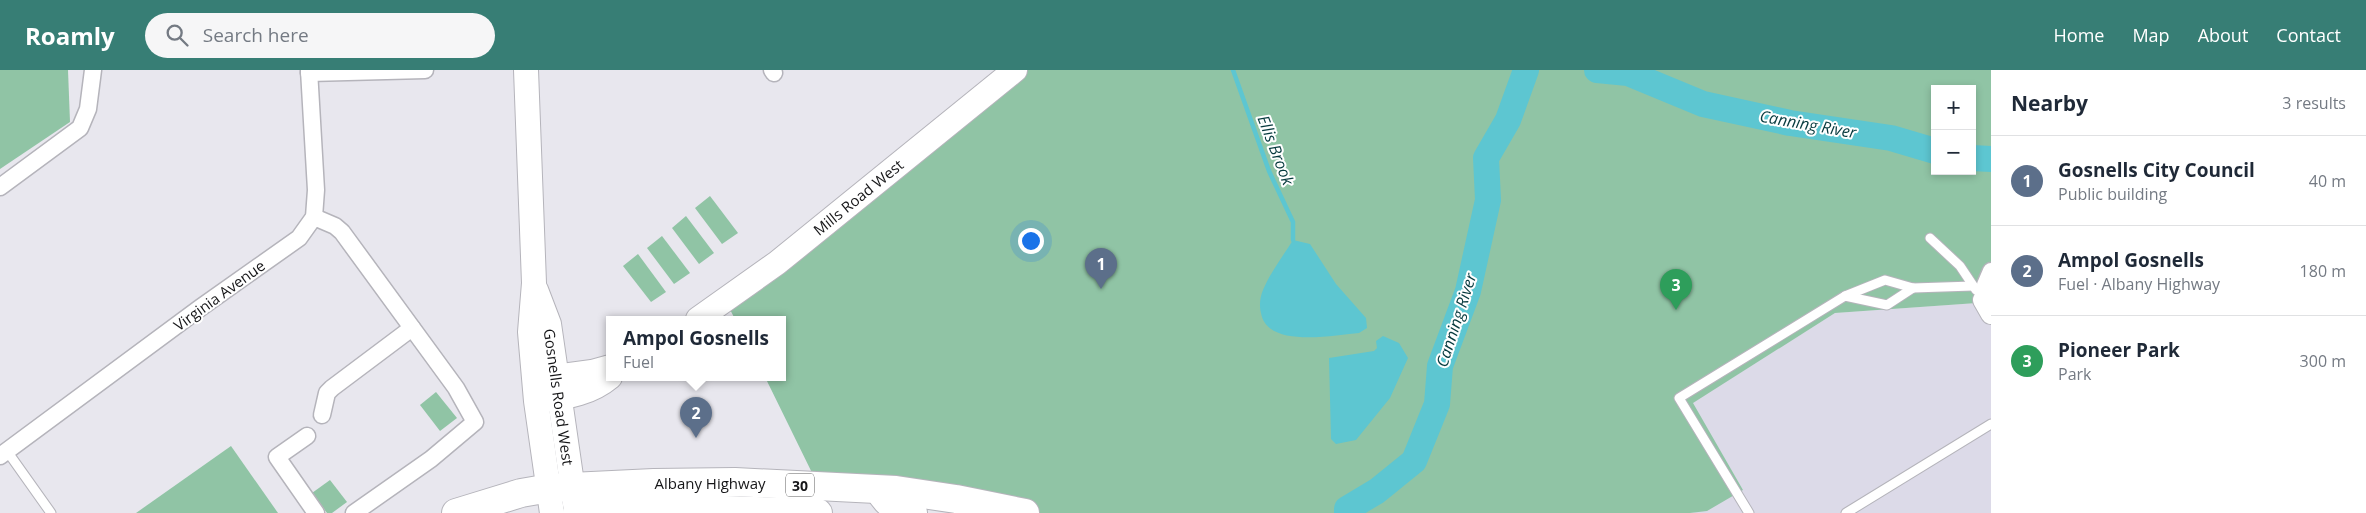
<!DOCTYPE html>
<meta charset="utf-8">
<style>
body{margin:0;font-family:"Open Sans",sans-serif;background:#f6f6f7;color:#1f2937}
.controls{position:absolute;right:15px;top:15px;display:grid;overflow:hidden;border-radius:0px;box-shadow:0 2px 8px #0003}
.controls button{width:45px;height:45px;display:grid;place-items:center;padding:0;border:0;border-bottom:1px solid #e0e1e3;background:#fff;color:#1f2937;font:25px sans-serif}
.you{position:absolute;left:1030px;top:170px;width:18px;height:18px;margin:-12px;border:4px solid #fff;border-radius:50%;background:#1a73e8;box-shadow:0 0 0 8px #1a73e833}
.badge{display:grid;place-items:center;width:32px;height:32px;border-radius:50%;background:#377e75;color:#fff;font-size:16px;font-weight:700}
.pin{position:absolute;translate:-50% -41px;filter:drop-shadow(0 1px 2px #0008)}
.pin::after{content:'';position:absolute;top:26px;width:18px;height:15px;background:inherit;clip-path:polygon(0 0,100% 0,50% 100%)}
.popup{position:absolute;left:606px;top:246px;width:180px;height:65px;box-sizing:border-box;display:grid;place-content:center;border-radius:0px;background:#fff;filter:drop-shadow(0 1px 4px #0005);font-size:16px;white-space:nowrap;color:#747a83}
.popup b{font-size:19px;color:#1f2937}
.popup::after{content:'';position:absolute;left:50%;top:100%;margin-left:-10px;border:10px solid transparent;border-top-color:#fff}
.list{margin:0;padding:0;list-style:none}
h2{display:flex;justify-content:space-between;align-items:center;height:65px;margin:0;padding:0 20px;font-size:21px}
h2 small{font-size:16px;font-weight:400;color:#747a83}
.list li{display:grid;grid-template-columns:32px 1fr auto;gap:15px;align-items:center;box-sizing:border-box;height:90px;padding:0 20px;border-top:1px solid #e0e1e3}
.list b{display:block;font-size:19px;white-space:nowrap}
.list p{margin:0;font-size:16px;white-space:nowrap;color:#747a83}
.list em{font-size:16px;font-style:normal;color:#747a83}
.icon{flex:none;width:28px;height:28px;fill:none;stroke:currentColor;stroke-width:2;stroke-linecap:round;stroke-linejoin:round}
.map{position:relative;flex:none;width:1991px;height:443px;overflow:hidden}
header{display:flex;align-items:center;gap:30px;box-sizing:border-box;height:70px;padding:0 25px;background:#377e75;color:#fff}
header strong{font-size:24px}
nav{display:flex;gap:28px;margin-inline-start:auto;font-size:18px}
.search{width:350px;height:45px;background:#f6f6f7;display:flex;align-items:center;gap:12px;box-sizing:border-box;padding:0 18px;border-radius:28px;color:#747a83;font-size:19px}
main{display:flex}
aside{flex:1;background:#fff}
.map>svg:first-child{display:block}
.built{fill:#dcdae8}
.green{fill:#90c4a5;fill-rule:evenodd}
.water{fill:#5dc6d1}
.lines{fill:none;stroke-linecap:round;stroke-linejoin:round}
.stream{stroke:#5dc6d1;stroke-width:4.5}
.river{stroke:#5dc6d1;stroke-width:26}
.service-casing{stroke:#b5b4bb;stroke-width:11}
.minor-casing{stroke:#b5b4bb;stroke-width:19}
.tertiary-casing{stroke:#b5b4bb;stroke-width:22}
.secondary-casing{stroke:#b5b4bb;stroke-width:26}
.trunk-casing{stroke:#b5b4bb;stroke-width:30}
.service{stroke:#fff;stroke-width:9}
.minor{stroke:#fff;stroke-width:16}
.tertiary{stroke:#fff;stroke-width:20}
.secondary{stroke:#fff;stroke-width:24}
.trunk{stroke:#fff;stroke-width:28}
.labels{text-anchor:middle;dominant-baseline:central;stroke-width:4;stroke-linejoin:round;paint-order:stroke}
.shield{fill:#fff;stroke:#5c5c5d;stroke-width:1}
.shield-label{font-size:14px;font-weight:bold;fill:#161618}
.street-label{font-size:15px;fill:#161618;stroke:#fff}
.water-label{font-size:16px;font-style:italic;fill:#063a3e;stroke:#fff}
</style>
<header>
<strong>Roamly</strong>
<div class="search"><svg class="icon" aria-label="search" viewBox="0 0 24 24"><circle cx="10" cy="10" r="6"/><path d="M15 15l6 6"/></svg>Search here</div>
<nav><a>Home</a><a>Map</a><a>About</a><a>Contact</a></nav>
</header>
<main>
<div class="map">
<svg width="1991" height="443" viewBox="0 0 1991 443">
<rect width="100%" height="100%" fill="#e8e7ee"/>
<path class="built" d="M1991,232V443H1690L1707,440L1743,420L1692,333L1835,243Z"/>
<g class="green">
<path d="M0,0H68L70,52L0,99Z"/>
<path d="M1020,0H1991V232L1835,243L1693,333L1743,420L1707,441L1690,443H1014L818,415L765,307H782V249H735L727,234ZM1935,19H1972V101H1935Z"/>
<path d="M710,126L738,163L722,174L695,138Z"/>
<path d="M686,146L714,183L699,194L672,158Z"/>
<path d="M662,166L690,203L674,214L647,178Z"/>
<path d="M638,184L666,222L651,232L623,196Z"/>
<path d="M436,322L457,348L440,361L420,335Z"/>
<path d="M231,376L278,443H136Z"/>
<path d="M330,410L347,432L332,443H327L312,423Z"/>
</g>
<g class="water">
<path d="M1293,170L1310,174L1336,214L1366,248L1367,258L1359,263C1334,265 1267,279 1261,243C1259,236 1260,227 1263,220C1270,203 1283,186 1293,170Z"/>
<path d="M1383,266L1399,273L1408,288L1390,328L1356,370L1336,374L1331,369L1329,288L1374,281L1377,278L1376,271Z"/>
</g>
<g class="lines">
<path class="stream" d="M1233,0L1269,101L1293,152V170"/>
<g class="river">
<path d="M1597,0L1628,3L1703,34L1790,53L1891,68L1935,81"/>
<path d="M1972,88L1991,89"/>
<path d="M1347,443V439L1377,421L1414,391L1437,334L1440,296L1468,221L1488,130L1486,88L1508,50L1526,0"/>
</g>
<g class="service-casing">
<g id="service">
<path d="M1930,168L1960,196L1976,220"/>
<path d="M1845,226L1887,235L1913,218"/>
<path d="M7,381L51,443"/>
<path d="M1749,443L1679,328L1845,226L1885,210L1913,218L1973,216"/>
<path d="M1846,443L1991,354"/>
</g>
</g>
<g class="minor-casing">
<g id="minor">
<path d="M772,0L774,3"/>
<path d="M309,3L425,0"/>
<path d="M0,117L80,58L88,39L93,0"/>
<path d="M314,147L335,156L342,162L456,318L475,352L431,389L354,443"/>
<path d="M1983,230L1985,215L1991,201"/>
<path d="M322,345L327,323L332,318L412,258"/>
<path d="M307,366L277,387L316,443"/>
<path d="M0,386L200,238L299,168L314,147L316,120L309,0"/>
</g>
</g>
<g class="tertiary-casing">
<path id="tertiary" d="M1983,230L1991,244"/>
</g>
<g class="secondary-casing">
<g id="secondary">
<path d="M526,0L534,213L530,262L536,331L552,443"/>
<path d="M536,220L549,254L575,434"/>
<path d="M698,249L777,193L1015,0"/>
<path d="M540,309L592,302L610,297"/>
<path d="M544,330C568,327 591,323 610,307"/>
</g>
</g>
<g class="trunk-casing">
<g id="trunk">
<path d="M879,420C888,436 897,439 913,443"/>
<path d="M456,443L521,423L550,418L654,413L735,412L896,420L956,429L1025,443"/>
<path d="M577,443L621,439H695L818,443"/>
</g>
</g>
<use href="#service" class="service"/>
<use href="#minor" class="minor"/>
<use href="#tertiary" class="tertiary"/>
<use href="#secondary" class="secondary"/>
<use href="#trunk" class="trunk"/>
</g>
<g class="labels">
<rect class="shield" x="786" y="403.5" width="28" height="23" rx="4"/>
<g class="shield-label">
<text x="800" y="415">30</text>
</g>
<g class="street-label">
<text transform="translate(858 127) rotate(-39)">Mills Road West</text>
<text transform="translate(219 225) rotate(-36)">Virginia Avenue</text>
<text transform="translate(559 327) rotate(82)">Gosnells Road West</text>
<text x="710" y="413">Albany Highway</text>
</g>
<g class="water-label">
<text transform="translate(1808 54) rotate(10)">Canning River</text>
<text transform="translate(1276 80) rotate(69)">Ellis Brook</text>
<text transform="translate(1456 250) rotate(-72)">Canning River</text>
</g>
</g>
</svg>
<div class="controls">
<button>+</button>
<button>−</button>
</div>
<div class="you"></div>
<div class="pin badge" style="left:1101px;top:219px;background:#5c6f8a">1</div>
<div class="pin badge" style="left:696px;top:368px;background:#5c6f8a">2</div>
<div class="popup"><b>Ampol Gosnells</b>Fuel</div>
<div class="pin badge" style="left:1676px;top:240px;background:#2e9e5b">3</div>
</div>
<aside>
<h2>Nearby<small>3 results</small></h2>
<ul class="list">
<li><span class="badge" style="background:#5c6f8a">1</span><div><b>Gosnells City Council</b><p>Public building</p></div><em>40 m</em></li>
<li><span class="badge" style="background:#5c6f8a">2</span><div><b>Ampol Gosnells</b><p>Fuel · Albany Highway</p></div><em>180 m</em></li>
<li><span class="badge" style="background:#2e9e5b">3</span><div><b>Pioneer Park</b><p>Park</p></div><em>300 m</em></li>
</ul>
</aside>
</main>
